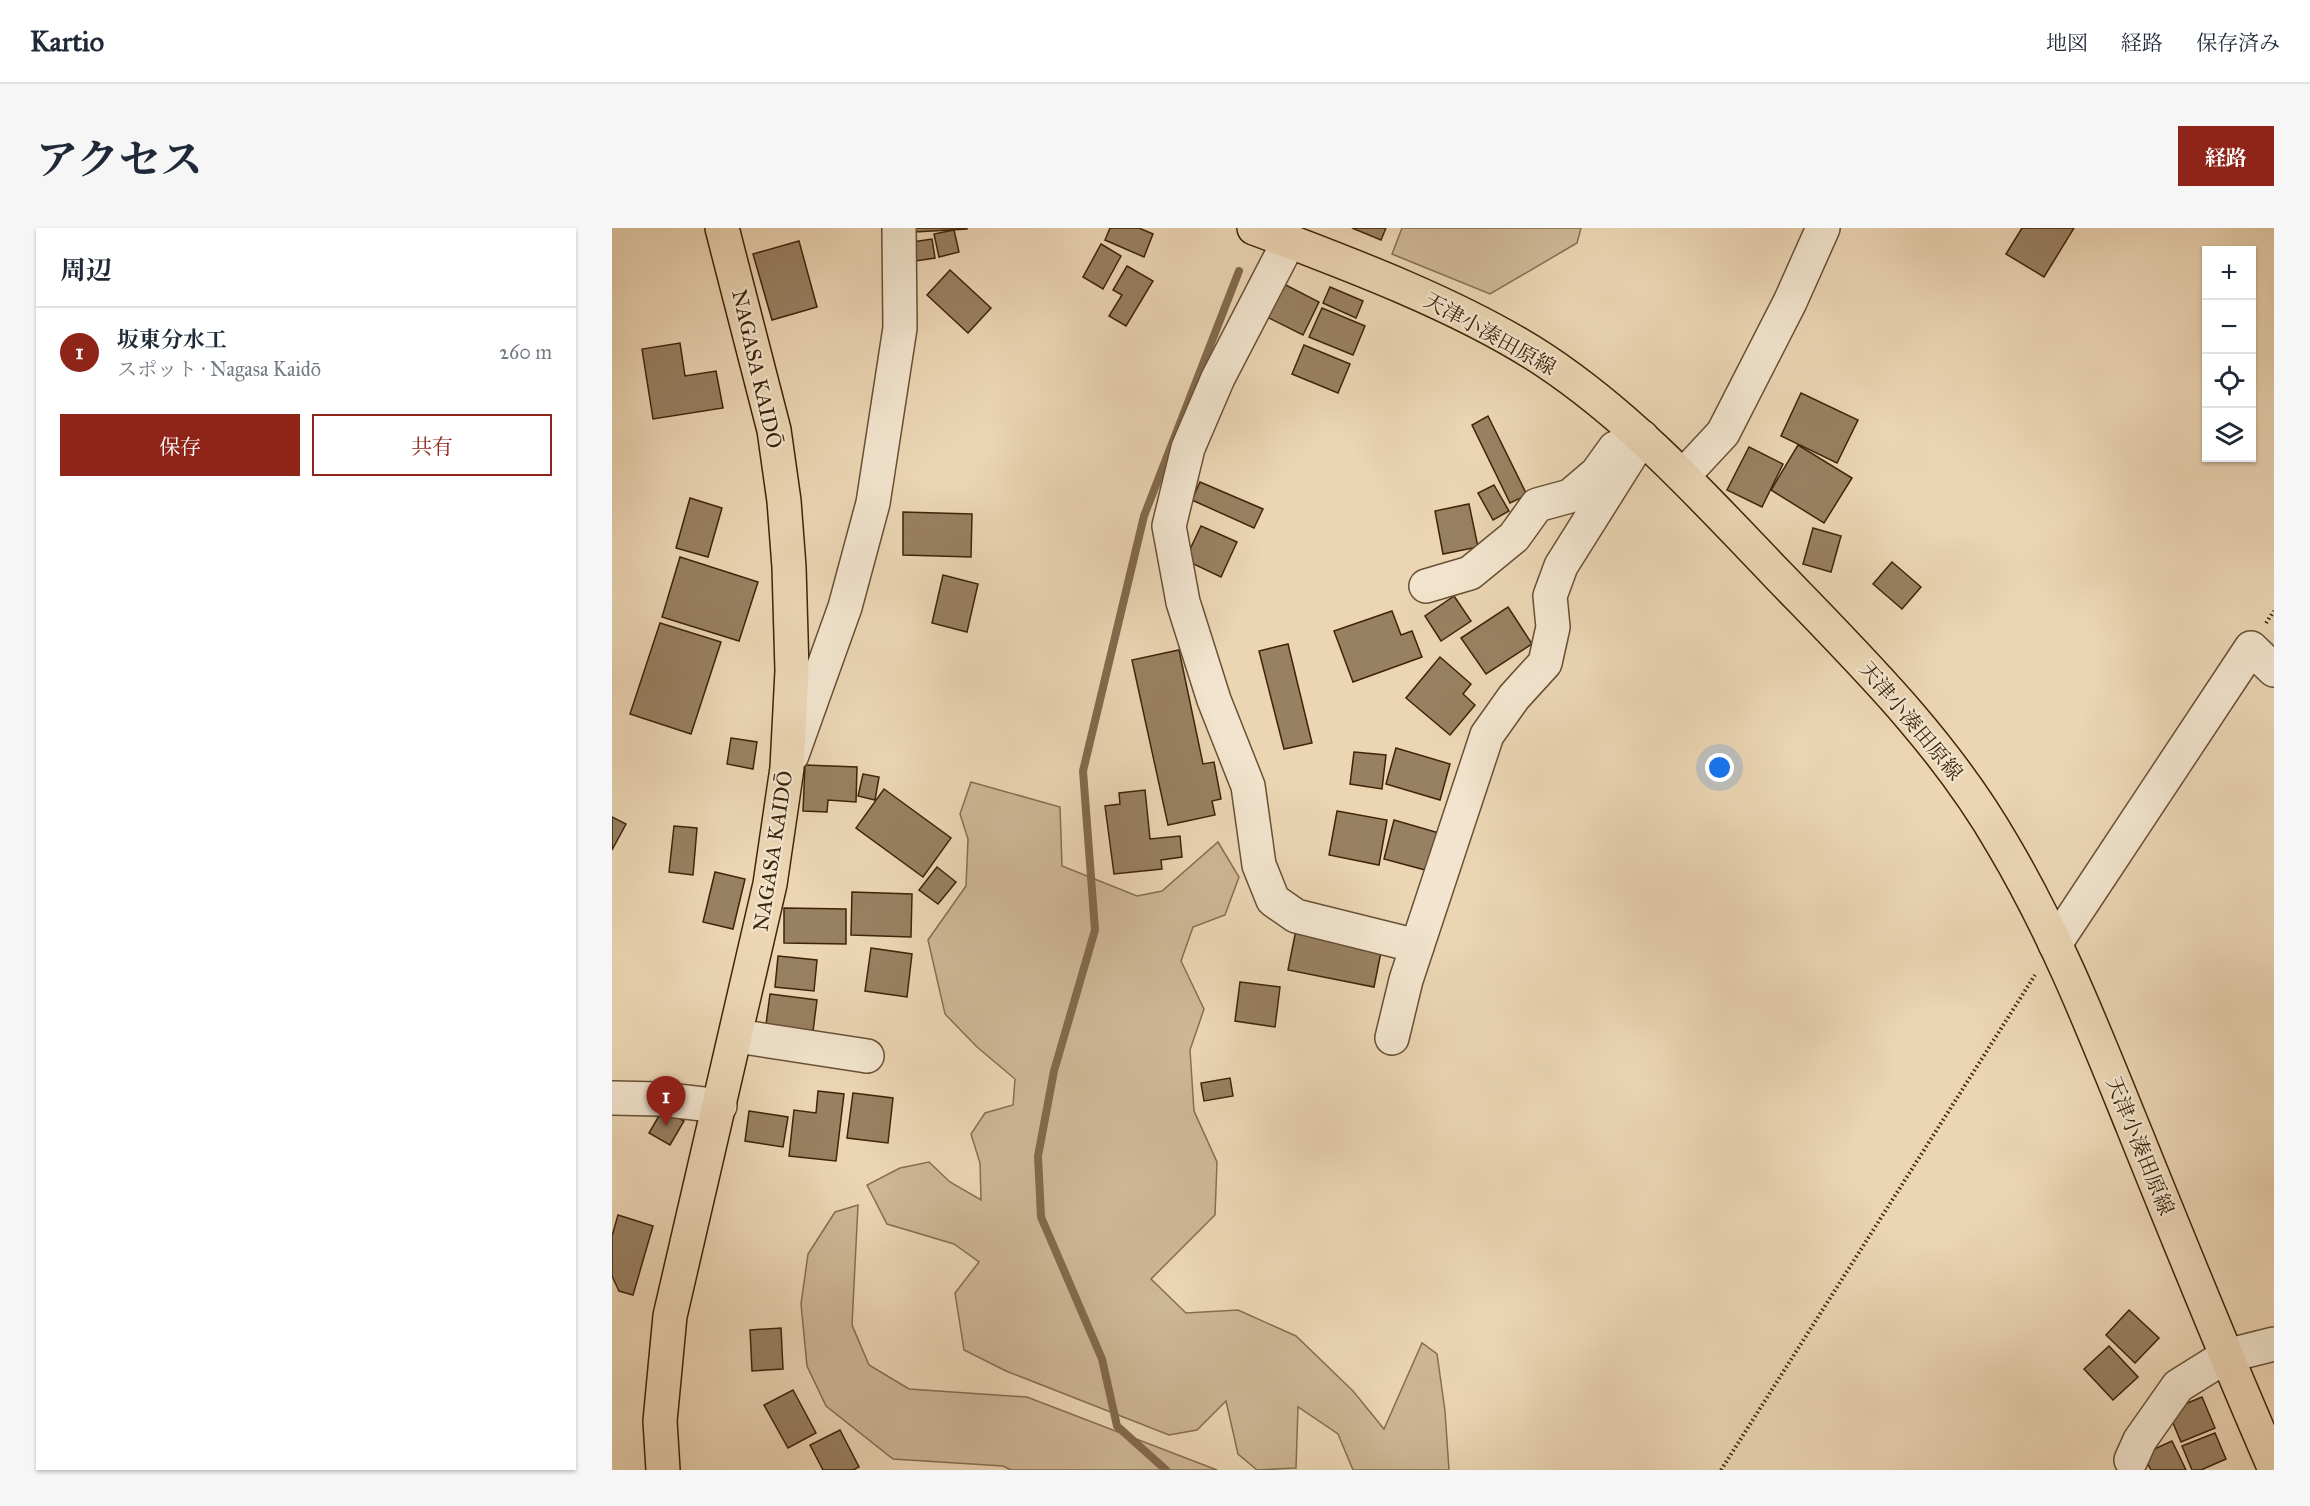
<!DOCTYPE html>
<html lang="ja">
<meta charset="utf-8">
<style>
body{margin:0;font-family:"IM FELL Great Primer","Noto Serif JP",serif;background:#f6f6f7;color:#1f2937}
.controls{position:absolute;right:18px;top:18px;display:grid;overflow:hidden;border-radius:0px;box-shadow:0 2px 4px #0004}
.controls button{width:54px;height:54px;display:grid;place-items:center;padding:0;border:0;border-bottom:2px solid #e0e1e3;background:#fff;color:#1f2937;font:30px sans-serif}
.you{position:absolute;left:1108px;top:540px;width:21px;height:21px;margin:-15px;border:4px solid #fff;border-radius:50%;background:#1a73e8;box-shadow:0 0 0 9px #1a73e833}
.badge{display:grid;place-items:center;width:39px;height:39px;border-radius:50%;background:#8f2418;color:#fff;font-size:20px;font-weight:700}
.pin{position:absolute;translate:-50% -50px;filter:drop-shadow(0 2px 3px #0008)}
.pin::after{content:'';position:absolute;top:32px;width:21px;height:18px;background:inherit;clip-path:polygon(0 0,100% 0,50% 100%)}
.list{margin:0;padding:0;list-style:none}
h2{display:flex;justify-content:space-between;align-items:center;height:78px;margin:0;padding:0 24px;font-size:26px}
h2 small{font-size:20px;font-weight:400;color:#747a83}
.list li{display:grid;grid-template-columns:39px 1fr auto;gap:18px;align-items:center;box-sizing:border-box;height:90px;padding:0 24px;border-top:2px solid #e0e1e3}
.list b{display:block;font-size:22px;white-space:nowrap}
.list p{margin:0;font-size:20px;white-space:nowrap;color:#747a83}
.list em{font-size:20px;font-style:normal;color:#747a83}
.actions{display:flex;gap:12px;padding:18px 24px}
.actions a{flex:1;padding:14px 0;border:2px solid #8f2418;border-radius:0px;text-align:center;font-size:21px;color:#8f2418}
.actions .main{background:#8f2418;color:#fff}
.icon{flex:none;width:33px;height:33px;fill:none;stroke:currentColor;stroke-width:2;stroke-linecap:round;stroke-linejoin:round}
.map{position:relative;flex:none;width:1662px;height:1242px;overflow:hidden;border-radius:0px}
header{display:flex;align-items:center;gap:36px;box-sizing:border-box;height:84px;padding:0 30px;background:#fff;border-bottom:2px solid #e0e1e3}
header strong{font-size:28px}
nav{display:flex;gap:33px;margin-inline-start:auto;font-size:21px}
.intro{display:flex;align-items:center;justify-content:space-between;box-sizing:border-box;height:144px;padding:0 36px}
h1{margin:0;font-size:42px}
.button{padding:15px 27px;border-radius:0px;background:#8f2418;color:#fff;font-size:21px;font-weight:700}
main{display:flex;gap:36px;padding:0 36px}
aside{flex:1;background:#fff;border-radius:0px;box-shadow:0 2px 4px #0004}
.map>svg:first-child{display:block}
.green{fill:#ceb796;stroke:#866e50;stroke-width:1.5}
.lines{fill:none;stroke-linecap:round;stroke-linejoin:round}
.stream{stroke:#826a4d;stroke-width:8}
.building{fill:#988062;stroke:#3e240a;stroke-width:1.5}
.minor-casing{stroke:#695034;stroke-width:36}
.major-casing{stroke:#3e240a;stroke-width:36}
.path{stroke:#3e240a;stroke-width:4;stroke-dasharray:1.5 3;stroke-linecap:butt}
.minor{stroke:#f2e4ce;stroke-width:33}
.major{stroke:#ebd5b3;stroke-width:33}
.labels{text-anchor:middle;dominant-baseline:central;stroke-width:4.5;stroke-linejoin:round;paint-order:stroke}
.street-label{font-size:21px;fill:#3e240a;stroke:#f2e4ce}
</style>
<header>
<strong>Kartio</strong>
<nav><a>地図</a><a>経路</a><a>保存済み</a></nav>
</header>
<div class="intro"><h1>アクセス</h1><a class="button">経路</a></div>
<main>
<aside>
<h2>周辺<small></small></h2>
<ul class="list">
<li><span class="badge">1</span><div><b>坂東分水工</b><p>スポット · Nagasa Kaidō</p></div><em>260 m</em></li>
</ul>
<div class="actions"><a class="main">保存</a><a>共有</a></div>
</aside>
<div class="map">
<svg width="1662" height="1242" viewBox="0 0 1662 1242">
<rect width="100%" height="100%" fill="#ebd5b3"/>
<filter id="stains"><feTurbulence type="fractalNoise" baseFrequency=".00333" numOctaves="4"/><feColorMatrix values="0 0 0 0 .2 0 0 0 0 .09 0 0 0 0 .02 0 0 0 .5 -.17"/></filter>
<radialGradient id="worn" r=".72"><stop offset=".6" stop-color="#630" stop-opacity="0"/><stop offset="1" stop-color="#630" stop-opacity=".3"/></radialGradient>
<g class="green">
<path d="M790,0H969L965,15L878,66L780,26Z"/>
<path d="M359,554L448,579L450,638L525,668L550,663L606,614L627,649L613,687L581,699L569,733L592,781L578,822L582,883L605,934L603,987L539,1051L574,1085L626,1082L684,1108L741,1163L772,1201L810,1115L825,1126L833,1183L837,1242H741L726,1206L686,1179L684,1240L645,1242L626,1226L614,1173L585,1202L557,1207L394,1143L352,1122L343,1065L367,1034L342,1016L275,996L255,957L288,940L317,934L338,954L369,972L368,935L359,906L373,885L401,877L403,851L365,819L333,786L316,712L354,658L356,611L348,586Z"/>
<path d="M246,977L240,1097L257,1137L297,1161L415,1169L605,1242H399L391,1238L281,1231L214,1178L195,1138L189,1076L196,1026L223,984Z"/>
</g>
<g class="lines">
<path class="stream" d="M554,1242L505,1198L490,1131L429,989L426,928L442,843L483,702L471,543L532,288L627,43"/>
</g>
<g class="building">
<path d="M303,0H355V1L303,4Z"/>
<path d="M498,0H527L541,6L532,29L493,12Z"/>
<path d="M740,0H774L769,12Z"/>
<path d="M1410,0H1462L1432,49L1394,26Z"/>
<path d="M342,2L347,24L327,29L322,6Z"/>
<path d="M320,11L323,30L297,34L294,15Z"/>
<path d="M187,13L205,79L160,92L141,26Z"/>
<path d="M489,16L509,28L491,61L471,49Z"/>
<path d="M515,38L541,53L514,98L497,88L510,67L501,62Z"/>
<path d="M338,42L379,80L356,105L315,67Z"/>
<path d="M666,53L707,74L691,107L649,86Z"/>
<path d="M718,59L751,73L744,90L711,75Z"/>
<path d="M710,80L753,98L741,127L697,109Z"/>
<path d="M68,115L73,148L104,143L111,180L41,191L30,121Z"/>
<path d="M692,117L738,136L726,165L680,146Z"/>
<path d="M1189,165L1246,192L1225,235L1169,208Z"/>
<path d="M876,188L915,267L898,275L860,197Z"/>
<path d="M1186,217L1240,250L1212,295L1159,262Z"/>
<path d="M1137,219L1171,236L1150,279L1115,262Z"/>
<path d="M588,254L651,281L642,300L580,272Z"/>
<path d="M882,257L897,283L881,292L866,265Z"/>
<path d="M78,270L110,280L96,329L64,320Z"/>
<path d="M857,276L866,319L831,326L823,283Z"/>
<path d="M291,284L360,286L359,329L291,327Z"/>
<path d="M589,298L625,314L609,349L573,332Z"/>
<path d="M1201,300L1229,308L1219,344L1191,336Z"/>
<path d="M68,329L146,354L127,413L50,389Z"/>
<path d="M1280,334L1309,359L1290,381L1261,356Z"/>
<path d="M331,347L366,356L355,404L320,395Z"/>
<path d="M842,368L859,393L829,413L813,388Z"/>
<path d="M896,379L920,416L874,446L849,410Z"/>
<path d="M780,383L789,407L800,403L810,429L741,454L722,403Z"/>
<path d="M48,395L109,414L79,506L18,486Z"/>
<path d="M676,416L700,515L672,521L647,423Z"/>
<path d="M567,422L591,536L602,534L609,571L600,573L603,587L556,597L520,432Z"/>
<path d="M828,429L859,456L851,466L863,477L838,507L794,470Z"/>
<path d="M119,510L145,514L141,541L115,536Z"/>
<path d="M784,520L838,536L828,572L774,556Z"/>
<path d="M742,524L774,527L770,561L738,556Z"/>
<path d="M193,537L245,539L244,574L216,572L215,584L191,583Z"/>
<path d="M251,546L267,549L263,572L246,568Z"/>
<path d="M272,561L339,610L311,649L244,600Z"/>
<path d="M533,562L538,611L568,608L570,629L549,632L550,641L502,646L493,578L508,576L507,565Z"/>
<path d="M725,583L775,592L767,637L717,627Z"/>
<path d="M0,589L14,596L0,622Z"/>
<path d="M782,592L827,605L817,643L772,631Z"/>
<path d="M62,598L85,600L81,647L57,644Z"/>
<path d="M325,639L344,654L326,676L307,662Z"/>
<path d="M103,644L133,651L121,701L91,694Z"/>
<path d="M240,664L300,666L299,709L239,707Z"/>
<path d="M172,680L234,681V716L172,715Z"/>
<path d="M684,702L770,719L762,759L676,742Z"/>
<path d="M259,720L300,726L295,769L253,763Z"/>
<path d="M166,728L205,732L202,763L163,759Z"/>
<path d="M628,754L668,759L663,799L623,793Z"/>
<path d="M158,766L205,772L200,811L153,804Z"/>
<path d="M618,850L621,868L592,873L589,855Z"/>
<path d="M206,863L232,866L224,933L177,928L182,882L204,885Z"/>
<path d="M241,865L281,870L276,915L235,910Z"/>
<path d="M51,881L72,893L58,917L37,905Z"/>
<path d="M137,883L176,889L171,919L133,913Z"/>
<path d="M6,987L41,998L21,1067L7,1063L0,1048V1008Z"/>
<path d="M1517,1082L1547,1110L1523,1135L1494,1107Z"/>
<path d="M169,1100L171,1141L140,1143L138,1102Z"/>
<path d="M1497,1118L1526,1149L1501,1172L1472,1141Z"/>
<path d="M181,1162L204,1205L176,1220L152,1177Z"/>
<path d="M1590,1169L1603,1200L1569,1214L1556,1183Z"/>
<path d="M228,1202L247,1239L241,1242H211L198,1217Z"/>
<path d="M1603,1205L1614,1231L1589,1242H1580L1570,1218Z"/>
<path d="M1560,1213L1574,1242H1539L1531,1226Z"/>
</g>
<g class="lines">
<g class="minor-casing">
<g id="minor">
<path d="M677,13L606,150L576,220L557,298L571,374L602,472L636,558L647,637L661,672L684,688L805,718"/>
<path d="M1071,248L1111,205L1178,74L1211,0"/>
<path d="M814,358L858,345L902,309L925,277L958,268L985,245L1003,220"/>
<path d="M180,527L233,379L261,275L288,100L287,0"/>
<path d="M1443,716L1639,420L1662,442"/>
<path d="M125,808L255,828"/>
<path d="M780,810L794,752L875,507L902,469L933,435L941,399L938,368L949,338L1030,209"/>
<path d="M0,870L48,871L108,878"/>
<path d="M1519,1232L1528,1212L1566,1158L1614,1128L1662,1116"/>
</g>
</g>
<g class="major-casing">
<g id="major">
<path d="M642,0C735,35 850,78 932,132C1021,191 1093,271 1166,347C1248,432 1332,514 1391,617C1444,706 1482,803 1521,899C1567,1013 1613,1127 1662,1239"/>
<path d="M51,1242L48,1193L58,1088L158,656L175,540L180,443L177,339L172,273L162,202L110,0"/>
</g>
</g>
<g class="path">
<path d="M1654,395L1662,383"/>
<path d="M1109,1242L1423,747"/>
</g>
<use href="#minor" class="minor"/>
<use href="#major" class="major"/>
</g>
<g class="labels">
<g class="street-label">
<text transform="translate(878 106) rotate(29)">天津小湊田原線</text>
<text transform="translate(145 141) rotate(77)">NAGASA KAIDŌ</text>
<text transform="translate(1299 493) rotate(50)">天津小湊田原線</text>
<text transform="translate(161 623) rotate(-81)">NAGASA KAIDŌ</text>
<text transform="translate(1528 918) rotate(68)">天津小湊田原線</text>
</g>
</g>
<rect width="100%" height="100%" filter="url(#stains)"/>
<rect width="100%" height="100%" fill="url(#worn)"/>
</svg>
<div class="controls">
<button>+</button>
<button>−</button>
<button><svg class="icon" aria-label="locate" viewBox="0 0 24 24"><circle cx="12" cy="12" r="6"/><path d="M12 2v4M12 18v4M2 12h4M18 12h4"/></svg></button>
<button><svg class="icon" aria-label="layers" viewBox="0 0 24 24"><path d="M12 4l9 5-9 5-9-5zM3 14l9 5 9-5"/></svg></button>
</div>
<div class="you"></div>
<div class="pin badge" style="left:54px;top:898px">1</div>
</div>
</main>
